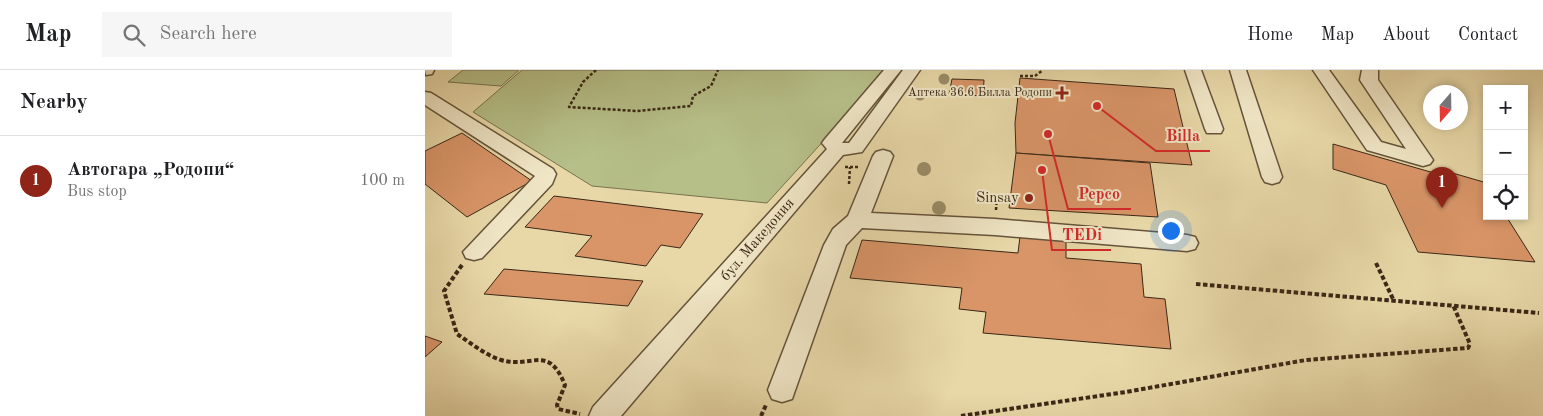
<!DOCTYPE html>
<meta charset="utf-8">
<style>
body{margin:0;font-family:"Old Standard TT",serif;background:#f6f6f6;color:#202124}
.controls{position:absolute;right:15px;top:15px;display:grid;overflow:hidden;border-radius:0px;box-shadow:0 2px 8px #0003}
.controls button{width:45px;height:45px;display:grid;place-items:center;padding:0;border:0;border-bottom:1px solid #e0e0e0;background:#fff;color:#202124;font:25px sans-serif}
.compass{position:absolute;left:998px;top:15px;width:45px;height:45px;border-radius:50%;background:#fff;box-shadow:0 2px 8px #0003;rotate:200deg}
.you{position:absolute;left:745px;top:160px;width:18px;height:18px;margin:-12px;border:4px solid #fff;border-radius:50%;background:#1a73e8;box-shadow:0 0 0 8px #1a73e833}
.badge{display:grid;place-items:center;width:32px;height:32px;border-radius:50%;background:#8f2418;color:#fff;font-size:16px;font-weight:700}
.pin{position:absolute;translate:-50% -41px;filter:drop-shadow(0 1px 2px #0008)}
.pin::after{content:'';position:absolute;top:26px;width:18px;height:15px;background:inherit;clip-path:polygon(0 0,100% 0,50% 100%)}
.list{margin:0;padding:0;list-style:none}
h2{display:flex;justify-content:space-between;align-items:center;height:65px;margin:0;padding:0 20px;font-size:21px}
h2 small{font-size:16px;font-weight:400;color:#757577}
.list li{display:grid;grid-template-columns:32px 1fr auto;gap:15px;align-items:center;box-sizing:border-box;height:90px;padding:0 20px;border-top:1px solid #e0e0e0}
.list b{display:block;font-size:19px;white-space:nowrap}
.list p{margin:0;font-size:16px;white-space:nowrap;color:#757577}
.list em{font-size:16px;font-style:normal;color:#757577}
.icon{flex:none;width:28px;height:28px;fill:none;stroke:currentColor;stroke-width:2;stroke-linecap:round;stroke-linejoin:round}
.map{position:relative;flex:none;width:1118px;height:346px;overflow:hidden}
header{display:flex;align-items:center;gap:30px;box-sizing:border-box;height:70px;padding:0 25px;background:#fff;border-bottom:1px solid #e0e0e0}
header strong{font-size:24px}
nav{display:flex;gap:28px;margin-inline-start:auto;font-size:18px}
.search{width:350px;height:45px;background:#f6f6f6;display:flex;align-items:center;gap:12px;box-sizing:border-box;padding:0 18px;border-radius:0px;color:#757577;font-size:19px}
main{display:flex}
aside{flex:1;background:#fff}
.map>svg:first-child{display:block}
.green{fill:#b6bf88;stroke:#78734f}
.building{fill:#d99568;stroke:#392716}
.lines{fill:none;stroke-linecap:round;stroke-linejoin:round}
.minor-casing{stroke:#65533a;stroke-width:3}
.path-far1{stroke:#392716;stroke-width:2.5;stroke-dasharray:3 2;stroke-linecap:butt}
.path{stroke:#392716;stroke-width:4;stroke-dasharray:4.5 2.5;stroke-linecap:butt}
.minor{fill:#f0e6c6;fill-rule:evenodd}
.tree{fill:#998c67}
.poi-dot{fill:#8f2418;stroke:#f0e6c6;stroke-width:2}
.labels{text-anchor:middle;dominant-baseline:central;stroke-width:4;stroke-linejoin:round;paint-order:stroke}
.far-poi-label{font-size:12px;fill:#392716;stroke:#f0e6c6;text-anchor:end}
.poi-label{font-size:15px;fill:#392716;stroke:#f0e6c6;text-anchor:end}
.street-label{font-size:15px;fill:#392716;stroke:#f0e6c6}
.leader{fill:none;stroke:#d62828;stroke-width:2}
.callout-dot{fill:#d62828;stroke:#f0e6c6;stroke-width:2}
.callout-label{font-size:16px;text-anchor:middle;font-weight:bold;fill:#d62828;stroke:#f0e6c6;stroke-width:4;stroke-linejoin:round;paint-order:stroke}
</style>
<header>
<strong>Map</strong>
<div class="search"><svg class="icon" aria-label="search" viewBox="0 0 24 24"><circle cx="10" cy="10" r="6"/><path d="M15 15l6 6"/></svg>Search here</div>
<nav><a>Home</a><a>Map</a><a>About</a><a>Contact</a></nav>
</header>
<main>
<aside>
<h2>Nearby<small></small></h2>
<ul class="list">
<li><span class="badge">1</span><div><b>Автогара „Родопи“</b><p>Bus stop</p></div><em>100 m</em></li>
</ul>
</aside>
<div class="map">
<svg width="1118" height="346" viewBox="0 0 1118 346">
<rect width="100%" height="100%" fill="#e8d8a8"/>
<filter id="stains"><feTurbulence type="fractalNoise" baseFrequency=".004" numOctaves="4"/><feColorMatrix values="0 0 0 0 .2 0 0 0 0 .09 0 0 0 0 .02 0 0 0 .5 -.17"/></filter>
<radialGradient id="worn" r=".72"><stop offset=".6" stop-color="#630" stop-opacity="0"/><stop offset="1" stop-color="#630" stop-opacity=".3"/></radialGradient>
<g class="green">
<path d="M38,0H94L76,16L23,12Z"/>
<path d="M97,0H463L342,133L167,116L48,42Z"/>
</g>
<g class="building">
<path d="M595,8L749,19L767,95L591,83L590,53Z"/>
<path d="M527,9L559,10L558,26L524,24Z"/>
<path d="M37,63L107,111L42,147L0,114V81Z"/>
<path d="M908,74L1023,107L1024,102L1062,113V146H1081L1110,192L993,182L961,115L908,99Z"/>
<path d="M591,83L725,93L733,147L584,138Z"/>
<path d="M129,126L278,144L255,178L236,175L221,196L150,186L167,166L100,157Z"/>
<path d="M595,166L641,169V188L716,194L719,227L740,229L746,279L558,263L561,242L534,239L537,218L425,208L437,170L593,183Z"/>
<path d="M79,199L218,211L203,236L59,224Z"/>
<path d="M0,266L17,272L0,287Z"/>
</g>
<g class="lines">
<g class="minor-casing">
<g id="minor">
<path d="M0,0H9L7,4L1,5Z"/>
<path d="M459,0H476L417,73H424L478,0H495L437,82L418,85L196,346H164L168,337L402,79L397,73L400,69Z"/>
<path d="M760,0H776L798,59L796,63H782L780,59Z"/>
<path d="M805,0H821L857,107L854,112L847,114L840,112L837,107Z"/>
<path d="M888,0H904L956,72L981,79L935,10L937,0H953V10L1008,90L1005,94L998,96L942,80Z"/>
<path d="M0,22L6,23L128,99L131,104L127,114L57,188L49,190L41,188L38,182L110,106L0,35Z"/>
<path d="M458,80L465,82L468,86L446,143L570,149L762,165L770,167L773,173L770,179L762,181L570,165L437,158L421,175L367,329L357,332L347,329L343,320L399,175L408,159L423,146L448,86L451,82Z"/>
</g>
</g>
<g class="path-far1">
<path d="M171,0L158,12L144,37L212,41L266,36L268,26L286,16L293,0"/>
<path d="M595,6H610L618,0"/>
<path d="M420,97H434"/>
<path d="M424,114L425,97"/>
<path d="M571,140L572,126"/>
</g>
<g class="path">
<path d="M951,193L968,229"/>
<path d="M37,195L19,221L32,264C46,273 60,285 76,290C107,299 123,273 140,315L132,335L133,339L155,344"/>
<path d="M771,214L1114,243"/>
<path d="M336,346L341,335"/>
<path d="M536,346L701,322L881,290L1043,278L1045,274L1028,235"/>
</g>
<use href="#minor" class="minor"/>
</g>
<g class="tree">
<circle cx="519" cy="9" r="5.5"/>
<circle cx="495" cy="25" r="5.5"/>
<circle cx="499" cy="99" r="7"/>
<circle cx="514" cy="138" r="7"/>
</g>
<g class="poi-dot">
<path d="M634.5 15.5h5v5h5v5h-5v5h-5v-5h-5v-5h5z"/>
<circle cx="604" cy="128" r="5"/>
</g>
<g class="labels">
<g class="far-poi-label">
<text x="627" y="23">Аптека 36.6 Билла Родопи</text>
</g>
<g class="poi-label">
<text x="594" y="128">Sinsay</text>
</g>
<g class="street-label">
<text transform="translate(333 170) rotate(-49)">бул. Македония</text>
</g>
</g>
<path class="leader" d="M672 36L731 81H785M623 64L643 139H706M617 100L627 180H686"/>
<g class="callout-dot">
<circle cx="672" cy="36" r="5"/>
<circle cx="623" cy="64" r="5"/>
<circle cx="617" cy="100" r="5"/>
</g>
<g class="callout-label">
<text x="758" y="71">Billa</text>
<text x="674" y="129">Pepco</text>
<text x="657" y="170">TEDi</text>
</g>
<rect width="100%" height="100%" filter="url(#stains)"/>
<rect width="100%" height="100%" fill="url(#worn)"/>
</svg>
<div class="controls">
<button>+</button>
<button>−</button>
<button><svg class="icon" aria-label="locate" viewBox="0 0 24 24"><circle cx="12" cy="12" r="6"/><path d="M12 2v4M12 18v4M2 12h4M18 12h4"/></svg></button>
</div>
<svg class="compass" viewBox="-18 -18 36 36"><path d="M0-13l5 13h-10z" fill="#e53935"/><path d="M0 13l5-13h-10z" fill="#757577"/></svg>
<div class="you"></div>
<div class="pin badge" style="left:1017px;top:138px">1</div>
</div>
</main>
